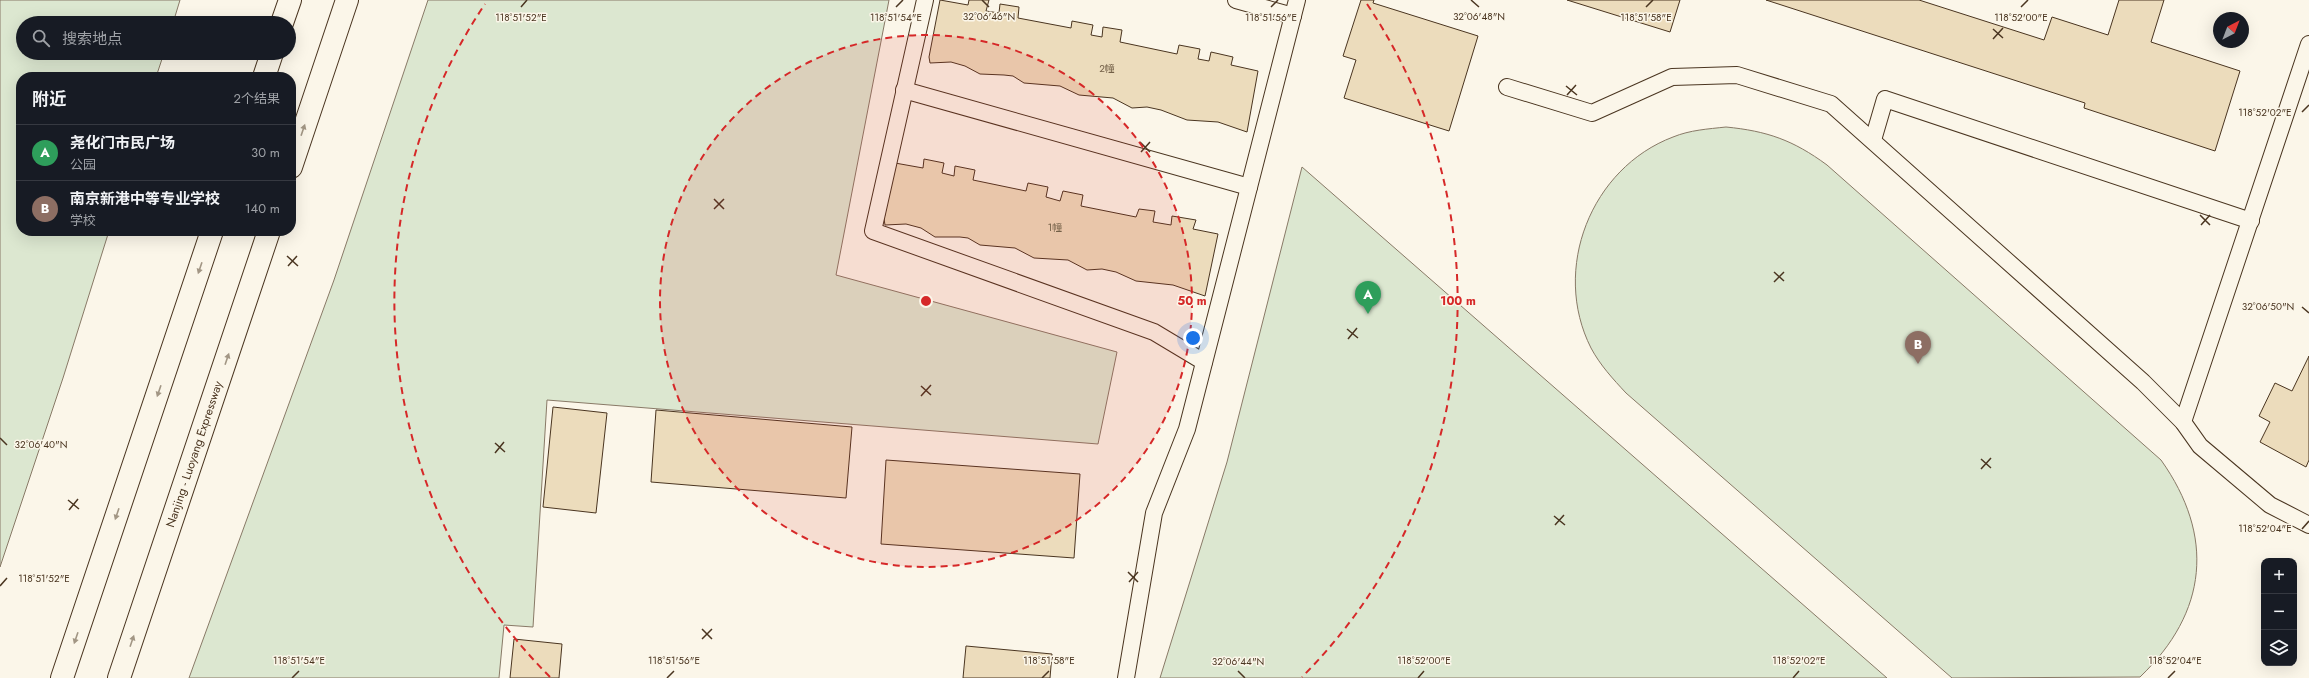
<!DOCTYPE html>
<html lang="zh">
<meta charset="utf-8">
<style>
body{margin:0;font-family:Jost,"Noto Sans SC",sans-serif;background:#20242c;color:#f1f3f6}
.controls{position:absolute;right:12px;bottom:12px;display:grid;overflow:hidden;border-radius:8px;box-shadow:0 4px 16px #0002}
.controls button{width:36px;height:36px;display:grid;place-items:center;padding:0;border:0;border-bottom:1px solid #363941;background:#171b24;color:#f1f3f6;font:20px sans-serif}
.compass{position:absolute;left:2213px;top:12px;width:36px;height:36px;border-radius:50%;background:#171b24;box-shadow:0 4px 16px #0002;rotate:42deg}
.you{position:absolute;left:1193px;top:338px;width:14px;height:14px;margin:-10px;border:3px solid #fff;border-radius:50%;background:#1a73e8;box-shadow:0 0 0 6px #1a73e833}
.badge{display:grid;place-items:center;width:26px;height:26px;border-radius:50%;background:#c62828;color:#fff;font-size:13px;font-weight:700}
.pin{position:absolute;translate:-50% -33px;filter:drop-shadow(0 1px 2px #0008)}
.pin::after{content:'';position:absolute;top:21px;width:14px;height:12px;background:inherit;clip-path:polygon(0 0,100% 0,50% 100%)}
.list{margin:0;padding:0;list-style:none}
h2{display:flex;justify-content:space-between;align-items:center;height:52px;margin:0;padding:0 16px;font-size:17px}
h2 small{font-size:13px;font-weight:400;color:#9ea1a6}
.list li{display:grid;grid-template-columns:26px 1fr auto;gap:12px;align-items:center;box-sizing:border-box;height:56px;padding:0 16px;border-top:1px solid #363941}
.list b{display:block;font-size:15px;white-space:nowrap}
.list p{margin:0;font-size:13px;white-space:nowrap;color:#9ea1a6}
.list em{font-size:13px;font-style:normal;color:#9ea1a6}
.icon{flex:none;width:22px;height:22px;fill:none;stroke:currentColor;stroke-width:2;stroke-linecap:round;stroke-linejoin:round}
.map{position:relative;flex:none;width:2309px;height:678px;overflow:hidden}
.search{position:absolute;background:#171b24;box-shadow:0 4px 16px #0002;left:16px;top:16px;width:280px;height:44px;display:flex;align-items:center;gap:10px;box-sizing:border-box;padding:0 14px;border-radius:22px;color:#9ea1a6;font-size:15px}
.panel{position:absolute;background:#171b24;box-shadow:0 4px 16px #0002;left:16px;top:72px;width:280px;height:164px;border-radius:16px}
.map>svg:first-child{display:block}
.green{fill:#dce7d0;stroke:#887966}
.building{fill:#ecdcbc;stroke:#4a3520}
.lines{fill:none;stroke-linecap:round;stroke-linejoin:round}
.service-casing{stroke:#4a3520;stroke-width:18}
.motorway-casing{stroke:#4a3520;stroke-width:24}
.service{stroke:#fbf6e9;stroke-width:16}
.motorway{stroke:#fbf6e9;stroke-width:22}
.oneway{fill:#a29684}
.ticks{fill:none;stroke:#4a3520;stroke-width:1.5}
.ring{fill:none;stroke:#d62828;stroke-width:2;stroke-dasharray:7 5}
.labels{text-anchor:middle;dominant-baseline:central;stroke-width:3;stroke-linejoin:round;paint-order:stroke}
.number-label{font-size:10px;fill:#725f47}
.street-label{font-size:12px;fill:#4a3520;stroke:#fbf6e9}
.ticks-label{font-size:10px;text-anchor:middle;fill:#4a3520;stroke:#fbf6e9;stroke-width:3;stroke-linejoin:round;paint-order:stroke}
.centre{fill:#d62828;stroke:#fbf6e9;stroke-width:2}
.ring-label{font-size:12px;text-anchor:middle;font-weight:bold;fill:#d62828;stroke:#fbf6e9;stroke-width:3;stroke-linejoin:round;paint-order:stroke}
</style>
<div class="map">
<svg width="2309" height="678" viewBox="0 0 2309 678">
<rect width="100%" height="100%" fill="#fbf6e9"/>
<g class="green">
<path d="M0,0H180L173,23H23V53H164L156,77H21V231H109L63,378L0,567Z"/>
<path d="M428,0H889L836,275L1117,352L1098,444L547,400L533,627L504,625L499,678H189L334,280Z"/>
<path d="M1726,127C1767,131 1793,140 1827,165L2161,460C2215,536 2208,612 2140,677L1952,678L1626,393C1613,379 1600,365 1591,348C1551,269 1591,168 1673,137C1690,130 1708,129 1726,127Z"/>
<path d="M1302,167L1887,678H1160L1227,462Z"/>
</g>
<g class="building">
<path d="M940,0L968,5L969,0H989L986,11L999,13L1000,4L1019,7L1018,18L1071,28L1072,21L1093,25L1091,35L1102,37L1103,27L1122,30L1120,42L1177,54L1179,45L1200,49L1198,59L1209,61L1211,52L1233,57L1231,65L1258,71L1247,132L1218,122L1187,120L1161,110L1147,107L1132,108L1113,98L1079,95L1060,86L1024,83L1013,76L1004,75L980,74L965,66L951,62L930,63L929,57Z"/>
<path d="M1361,0H1374L1373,3L1478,36L1449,131L1344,98L1356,60L1343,56Z"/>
<path d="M1567,0H1680L1670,32Z"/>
<path d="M1766,0H1919L2044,40L2052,17L2108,35L2119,0H2164L2151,42L2240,71L2215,151L2084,108L2085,103Z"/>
<path d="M924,159L944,163L942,173L954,176L955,166L975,170L973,180L1026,191L1028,183L1048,187L1046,197L1060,201L1063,191L1083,195L1081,206L1136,217L1139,209L1155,211L1153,222L1171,225L1172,216L1196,220L1193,229L1218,234L1205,296L1173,285L1136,281L1116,272L1102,269L1087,270L1068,260L1034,258L1015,248L980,245L968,238L960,237H935L921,228L906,224L885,225L884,219L895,163L923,168Z"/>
<path d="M2309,356V460L2306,467L2260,442L2270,422L2259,416L2275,383L2292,391Z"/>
<path d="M553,407L607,413L596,513L543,507Z"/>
<path d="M656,410L852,427L846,498L651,482Z"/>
<path d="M886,460L1080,474L1074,558L881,544Z"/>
<path d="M514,639L562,644L559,678H510Z"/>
<path d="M966,646L1052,654L1050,678H963Z"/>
</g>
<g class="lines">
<g class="service-casing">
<g id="service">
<path d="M925,0L873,231L1154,332L1204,362"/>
<path d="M1236,0L1293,16"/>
<path d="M1507,87L1592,113L1672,77L1737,75L1831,104L2143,382L2183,422L2200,446L2270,505L2309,525"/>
<path d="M904,90L1249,187"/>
<path d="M1873,140L1885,99L2251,221"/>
<path d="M2183,422L2309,44"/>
<path d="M1126,678L1154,513L1187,429L1297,0"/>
</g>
</g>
<g class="motorway-casing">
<g id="motorway">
<path d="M282,23L290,0"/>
<path d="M264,77L272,53"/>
<path d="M291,167L347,0"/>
<path d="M62,678L212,231"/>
<path id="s1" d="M119,678L269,231"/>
</g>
</g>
<use href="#service" class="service"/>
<use href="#motorway" class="motorway"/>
</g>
<defs><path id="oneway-solid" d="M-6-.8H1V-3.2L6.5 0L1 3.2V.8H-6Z"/></defs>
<g class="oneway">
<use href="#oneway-solid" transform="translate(303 130) rotate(-71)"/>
<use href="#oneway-solid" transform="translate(200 268) rotate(109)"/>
<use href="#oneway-solid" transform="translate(227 359) rotate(-71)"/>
<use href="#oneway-solid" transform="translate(159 391) rotate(109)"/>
<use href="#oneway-solid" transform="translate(117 514) rotate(109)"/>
<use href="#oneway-solid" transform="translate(76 638) rotate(109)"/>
<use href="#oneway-solid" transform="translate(132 641) rotate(-71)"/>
</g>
<path class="ticks" d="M982,0L989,7M1471,0L1479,7M521,7L527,0M896,7L903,0M1271,7L1278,0M1646,7L1653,0M2021,7L2028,0M1993,29L2003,38M1993,39L2003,28M1566,86L1577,95M1567,95L1576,85M2302,112L2309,105M1140,142L1150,152M1141,152L1150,142M714,199L724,209M714,209L724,199M2200,215L2210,225M2201,225L2210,215M287,256L298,266M288,266L297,256M1774,272L1784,281M1774,282L1784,272M2302,307L2309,313M1347,329L1358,338M1348,339L1357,328M921,386L931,395M921,396L931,385M0,438L7,445M495,443L505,452M495,453L504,442M1981,459L1991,468M1981,469L1991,458M68,500L79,509M69,510L78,499M1554,516L1565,525M1555,525L1564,515M2302,529L2309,521M1128,572L1138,582M1129,582L1138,572M0,586L7,578M702,629L712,639M702,639L712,629M1238,671L1245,678M292,678L299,671M667,678L674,671M1042,678L1049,671M1418,678L1424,671M1793,678L1799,671M2168,678L2175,671"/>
<circle cx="926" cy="301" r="266" fill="#d62828" fill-opacity=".12"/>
<g class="ring">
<circle cx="926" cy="301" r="266"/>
<path d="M550 677A532 532 0 0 1 485 4M1367 4A532 532 0 0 1 1302 677"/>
</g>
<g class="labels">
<g class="number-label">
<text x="1107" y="68">2幢</text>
<text x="1055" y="227">1幢</text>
</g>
<g class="street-label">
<text stroke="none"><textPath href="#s1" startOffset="236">Nanjing - Luoyang Expressway</textPath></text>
</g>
</g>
<g class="ticks-label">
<text x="989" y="20">32°06'46"N</text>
<text x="1479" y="20">32°06'48"N</text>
<text x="521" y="21">118°51'52"E</text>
<text x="896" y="21">118°51'54"E</text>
<text x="1271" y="21">118°51'56"E</text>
<text x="2021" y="21">118°52'00"E</text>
<text x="1646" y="21">118°51'58"E</text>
<text x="2265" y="116">118°52'02"E</text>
<text x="2268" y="310">32°06'50"N</text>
<text x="41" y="448">32°06'40"N</text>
<text x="2265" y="532">118°52'04"E</text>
<text x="44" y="582">118°51'52"E</text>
<text x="299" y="664">118°51'54"E</text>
<text x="674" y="664">118°51'56"E</text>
<text x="1049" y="664">118°51'58"E</text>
<text x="1424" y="664">118°52'00"E</text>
<text x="1799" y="664">118°52'02"E</text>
<text x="2175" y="664">118°52'04"E</text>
<text x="1238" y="665">32°06'44"N</text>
</g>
<circle cx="926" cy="301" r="6" class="centre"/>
<g class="ring-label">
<text x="1192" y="305">50 m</text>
<text x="1458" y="305">100 m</text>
</g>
</svg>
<div class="controls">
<button>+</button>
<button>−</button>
<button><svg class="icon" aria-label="layers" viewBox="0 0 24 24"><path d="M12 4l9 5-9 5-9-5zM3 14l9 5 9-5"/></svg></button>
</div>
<svg class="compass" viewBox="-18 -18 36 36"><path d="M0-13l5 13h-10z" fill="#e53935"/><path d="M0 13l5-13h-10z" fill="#9ea1a6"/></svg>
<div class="you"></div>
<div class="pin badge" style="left:1368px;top:314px;background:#2e9e5b">A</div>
<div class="pin badge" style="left:1918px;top:364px;background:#8d6e63">B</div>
<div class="search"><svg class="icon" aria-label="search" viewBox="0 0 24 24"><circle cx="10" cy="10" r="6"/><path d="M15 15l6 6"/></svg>搜索地点</div>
<section class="panel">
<h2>附近<small>2个结果</small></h2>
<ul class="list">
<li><span class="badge" style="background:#2e9e5b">A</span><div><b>尧化门市民广场</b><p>公园</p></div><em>30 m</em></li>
<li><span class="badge" style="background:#8d6e63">B</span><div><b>南京新港中等专业学校</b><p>学校</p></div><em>140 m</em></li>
</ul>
</section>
</div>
